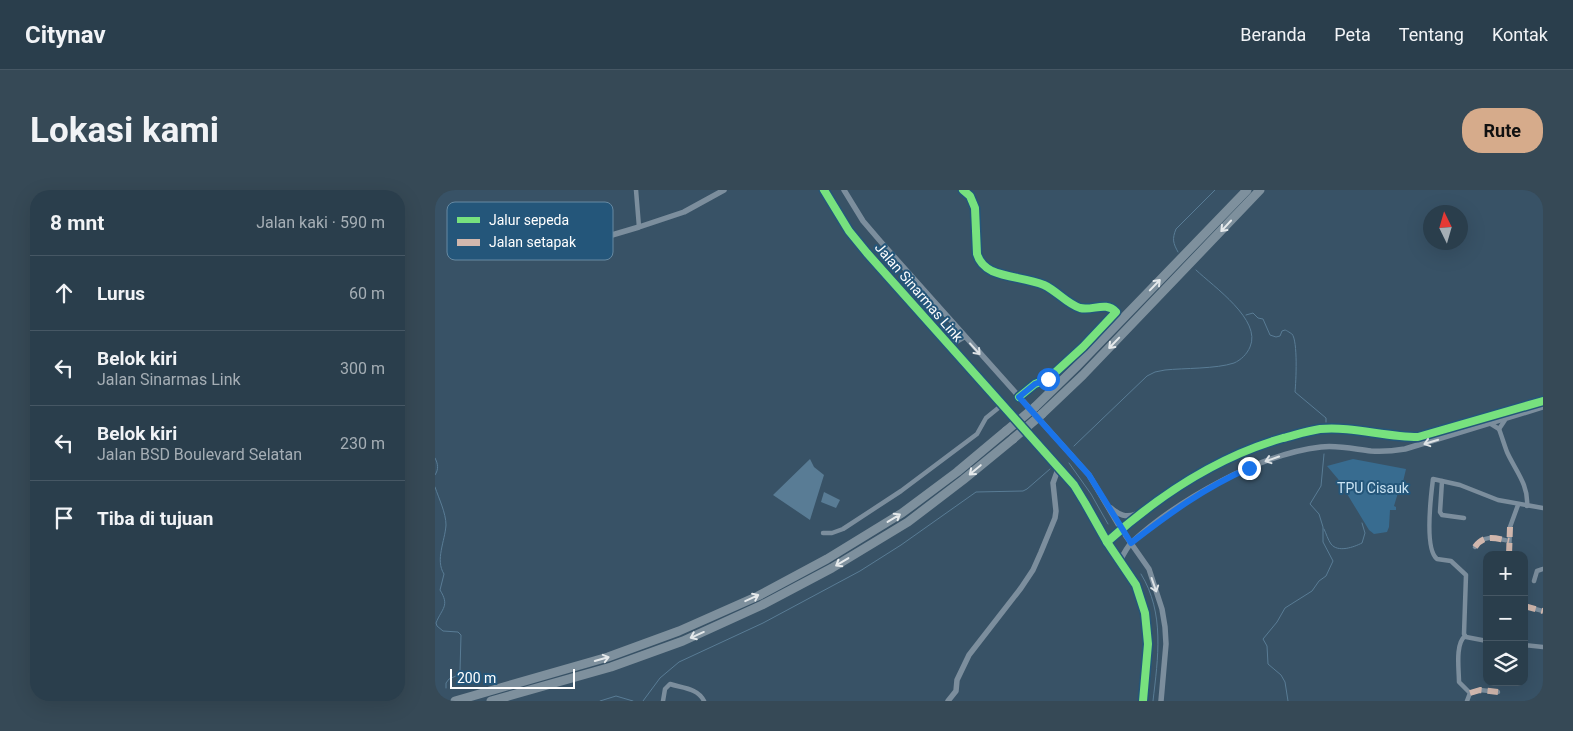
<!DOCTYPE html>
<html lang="id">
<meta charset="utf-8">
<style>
body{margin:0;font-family:Roboto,sans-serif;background:#364956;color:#f1f3f6}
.controls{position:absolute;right:15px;bottom:15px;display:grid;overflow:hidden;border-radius:10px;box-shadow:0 5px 20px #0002}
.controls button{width:45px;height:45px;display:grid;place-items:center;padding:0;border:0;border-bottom:1px solid #465764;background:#2a3e4c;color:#f1f3f6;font:25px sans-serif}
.compass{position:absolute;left:988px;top:15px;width:45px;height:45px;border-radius:50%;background:#2a3e4c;box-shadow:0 5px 20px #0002;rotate:355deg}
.scale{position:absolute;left:15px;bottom:12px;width:125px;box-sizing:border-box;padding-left:5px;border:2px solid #fff;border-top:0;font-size:14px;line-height:18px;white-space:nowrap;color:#fff;-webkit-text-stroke:4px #24567a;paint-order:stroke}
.stop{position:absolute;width:15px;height:15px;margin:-11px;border:4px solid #1a73e8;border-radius:50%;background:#fff}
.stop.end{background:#1a73e8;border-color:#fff;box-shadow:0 1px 5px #0008}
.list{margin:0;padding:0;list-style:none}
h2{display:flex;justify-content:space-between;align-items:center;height:65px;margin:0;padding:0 20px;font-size:21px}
h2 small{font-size:16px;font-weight:400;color:#a5aeb5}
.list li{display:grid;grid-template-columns:32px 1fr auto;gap:15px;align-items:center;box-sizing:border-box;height:75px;padding:0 20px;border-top:1px solid #465764}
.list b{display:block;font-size:19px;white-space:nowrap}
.list p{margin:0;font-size:16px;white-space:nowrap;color:#a5aeb5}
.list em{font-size:16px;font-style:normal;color:#a5aeb5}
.icon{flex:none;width:28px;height:28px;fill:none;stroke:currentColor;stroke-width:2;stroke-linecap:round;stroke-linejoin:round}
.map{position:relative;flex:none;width:1108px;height:511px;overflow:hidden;border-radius:20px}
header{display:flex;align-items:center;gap:30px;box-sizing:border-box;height:70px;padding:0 25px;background:#2a3e4c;border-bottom:1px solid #465764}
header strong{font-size:24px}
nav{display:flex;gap:28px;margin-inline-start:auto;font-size:18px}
.intro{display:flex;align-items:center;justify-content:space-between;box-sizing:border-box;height:120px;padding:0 30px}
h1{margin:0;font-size:35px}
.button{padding:12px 22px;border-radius:20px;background:#d6ab8b;color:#111;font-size:18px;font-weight:700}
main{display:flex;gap:30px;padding:0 30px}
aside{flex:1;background:#2a3e4c;border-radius:20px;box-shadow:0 5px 20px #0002}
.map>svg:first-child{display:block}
.green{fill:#386c90}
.water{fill:#597c95}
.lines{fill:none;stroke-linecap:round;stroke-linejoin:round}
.stream{stroke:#597c95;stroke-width:1}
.minor{stroke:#7c8e9d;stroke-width:4.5}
.tertiary{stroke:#7c8e9d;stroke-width:5.5}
.motorway{stroke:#7e909d;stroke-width:9}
.motorway-bridge{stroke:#7e909d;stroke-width:9}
.quiet{stroke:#d1b7ad;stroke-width:6;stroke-dasharray:12 6;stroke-linecap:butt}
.cycleway-casing{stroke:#24567a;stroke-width:11}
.cycleway{stroke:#77e17e;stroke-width:8}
.oneway{stroke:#e5e9eb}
.oneway2{stroke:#dee3e6}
.route{stroke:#1a73e8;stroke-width:6}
.labels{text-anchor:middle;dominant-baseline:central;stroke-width:4;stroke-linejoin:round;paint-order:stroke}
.street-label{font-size:14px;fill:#fff;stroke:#24567a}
.park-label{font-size:14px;fill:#cae3f3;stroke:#24567a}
.key{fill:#24567a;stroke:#6689a2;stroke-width:1}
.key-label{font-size:14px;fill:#fff}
</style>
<header>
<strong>Citynav</strong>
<nav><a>Beranda</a><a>Peta</a><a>Tentang</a><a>Kontak</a></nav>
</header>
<div class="intro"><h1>Lokasi kami</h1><a class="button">Rute</a></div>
<main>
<aside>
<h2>8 mnt<small>Jalan kaki · 590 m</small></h2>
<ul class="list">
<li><svg class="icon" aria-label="ahead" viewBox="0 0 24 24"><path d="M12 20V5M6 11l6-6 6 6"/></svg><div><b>Lurus</b></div><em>60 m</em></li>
<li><svg class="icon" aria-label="left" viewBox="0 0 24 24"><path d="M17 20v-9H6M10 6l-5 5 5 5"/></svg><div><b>Belok kiri</b><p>Jalan Sinarmas Link</p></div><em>300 m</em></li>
<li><svg class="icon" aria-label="left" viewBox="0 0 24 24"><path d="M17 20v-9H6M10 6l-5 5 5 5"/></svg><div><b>Belok kiri</b><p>Jalan BSD Boulevard Selatan</p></div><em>230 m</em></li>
<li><svg class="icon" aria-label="arrive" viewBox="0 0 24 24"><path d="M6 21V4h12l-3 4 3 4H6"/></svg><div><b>Tiba di tujuan</b></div></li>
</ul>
</aside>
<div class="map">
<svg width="1108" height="511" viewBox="0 0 1108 511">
<rect width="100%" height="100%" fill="#385266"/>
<path class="green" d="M918,269L971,279L967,296H965L959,316L961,317V320H955L954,337L952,342L939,344L934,340L903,289L892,276Z"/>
<g class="water">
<path d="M375,269L379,277L389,285L375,330L338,305Z"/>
<path d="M389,302L405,310L401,318L386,312Z"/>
</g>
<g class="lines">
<g class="stream">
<path d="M743,62C738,53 737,49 741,39L780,0"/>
<path d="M811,125L818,123L823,128L828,129L835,145L841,147L845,146L847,141L850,140C851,140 857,144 857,144C863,151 861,192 860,202L891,228V232"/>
<path d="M639,256L712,186L720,182L730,180C749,178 781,179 799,173C806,170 812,164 815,157C827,130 779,97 761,80"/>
<path d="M0,268C3,274 4,279 0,285"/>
<path d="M634,273L656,304L673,334"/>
<path d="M0,297C4,309 11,323 11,335C10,351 0,370 9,384L5,400C15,416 7,418 1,433L2,436L8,441L23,442L26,445L25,481L21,486L14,489L11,493V498"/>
<path d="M889,339C891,343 893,350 896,354C903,363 919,357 927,353L930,343L927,333"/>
<path d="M706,384C730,423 723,468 718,511"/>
<path d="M165,511L181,506L198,511"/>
<path d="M208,511L225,488L244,472L328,433L425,381L466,355L541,302L588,301L592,299L615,279"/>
<path d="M853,511L850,492L846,485L833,474L832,456L828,449L842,432L850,418L877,401L884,391L891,386L898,371L888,352V337L884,324L875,314L886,296L889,264"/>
</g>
<g class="minor">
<path d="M201,0L204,37"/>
<path d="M1056,234L1064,239L1070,230"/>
<path d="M1064,239C1067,247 1069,254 1072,262C1080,280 1094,295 1092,316"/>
<path d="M1007,291L1005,322L1007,325L1029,328"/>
<path d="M388,343H397L408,339L466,301L542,244L551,228L567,215"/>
<path d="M1040,357C1049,344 1060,348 1074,351"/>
<path d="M1074,365L1075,337L1083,315"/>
<path d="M1099,391L1102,381L1108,379"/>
<path d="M1089,416L1108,421"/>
<path d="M1030,446C1020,454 1024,480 1024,492L1035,503L1032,511"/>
<path d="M1052,451L1031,447L1029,444L1031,385L1016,371L1002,369C989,359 996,305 998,289L1025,295L1063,310L1108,318"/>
<path d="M1089,455L1108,457"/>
<path d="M1035,503L1045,500L1063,502"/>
<path d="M228,511L230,499L235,494C247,498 263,498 269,511"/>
</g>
<g class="tertiary">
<path d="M389,0L414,41L432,63L639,295L650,313L672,352L701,395L710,423L713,454L708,511"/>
<path d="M409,0L428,31L446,52L654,285L686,339L714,379L727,419L730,437L731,454L726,511"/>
<path d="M528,0L535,6L540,18L542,64C544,71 549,77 557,81C573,88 592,88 609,95C622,101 632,114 645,118C658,121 671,111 681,122L648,157L613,189L600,194L584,207"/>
<path d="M117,55L177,45L204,37L249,22L289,0"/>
<path d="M514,156L529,147"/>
<path d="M676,318C684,325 691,328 701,324"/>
<path d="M672,352C723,306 781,267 848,248C860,245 872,241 885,239C917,236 950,247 983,247L1108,211"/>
<path d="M685,371C688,365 692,357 697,352C743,310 824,264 886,257C903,255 919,259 936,261C948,262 958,261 970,259L1108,217"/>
<path d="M513,511L521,501L522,490L534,465L586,398L598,380L606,362L620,328L621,321L618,293L622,282L621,276"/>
</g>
<g class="motorway">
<path d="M600,217L641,177L812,0"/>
<path d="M607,224L648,185L825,0"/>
<path d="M20,511L173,467L244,441L323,406L392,369L467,323L522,282L571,241"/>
<path d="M56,511L176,477L248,451L327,415L397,378L473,332L528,290L578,249"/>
</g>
<g class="motorway-bridge">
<path d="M571,241L600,217"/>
<path d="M578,249L607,224"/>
</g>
<g class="quiet">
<path d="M1040,357C1049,344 1060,348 1074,351"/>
<path d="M1074,365L1075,337"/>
<path d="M1089,416L1108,421"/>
<path d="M1035,503L1045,500L1063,502"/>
</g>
<g class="cycleway-casing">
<g id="cycleway">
<path d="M389,0L414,41L432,63L639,295L650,313L672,352L701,395L710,423L713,454L708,511"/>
<path d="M528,0L535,6L540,18L542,64C544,71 549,77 557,81C573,88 592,88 609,95C622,101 632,114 645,118C658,121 671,111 681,122L648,157L613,189L600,194L584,207"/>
<path d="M672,352C723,306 781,267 848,248C860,245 872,241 885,239C917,236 950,247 983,247L1108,211"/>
</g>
</g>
<use href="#cycleway" class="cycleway"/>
</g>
<defs><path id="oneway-shaft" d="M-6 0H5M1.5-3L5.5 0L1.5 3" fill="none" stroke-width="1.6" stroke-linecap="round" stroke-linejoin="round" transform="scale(1.25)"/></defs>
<g class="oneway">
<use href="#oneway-shaft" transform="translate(791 36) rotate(133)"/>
<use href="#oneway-shaft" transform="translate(720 95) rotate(-46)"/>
<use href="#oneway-shaft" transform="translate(679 153) rotate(134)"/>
<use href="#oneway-shaft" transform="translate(540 280) rotate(140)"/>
<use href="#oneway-shaft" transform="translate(459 328) rotate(-31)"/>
<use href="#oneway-shaft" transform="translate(407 372) rotate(149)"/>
<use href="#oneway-shaft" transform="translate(317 408) rotate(-25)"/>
<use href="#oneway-shaft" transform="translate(262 445) rotate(156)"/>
<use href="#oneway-shaft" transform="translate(167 469) rotate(-16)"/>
</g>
<g class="oneway2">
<use href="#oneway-shaft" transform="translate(540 159) rotate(48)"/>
<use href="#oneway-shaft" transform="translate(996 252) rotate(163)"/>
<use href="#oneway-shaft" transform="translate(837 269) rotate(161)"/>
<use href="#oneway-shaft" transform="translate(719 395) rotate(71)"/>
</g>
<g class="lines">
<path class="route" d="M613,189L600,194L584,207L654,285L696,353C735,323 769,298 814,278"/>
</g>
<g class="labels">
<g class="street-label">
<text transform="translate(484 102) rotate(49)">Jalan Sinarmas Link</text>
</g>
<g class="park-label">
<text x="938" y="298">TPU Cisauk</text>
</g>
</g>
<rect x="12" y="12" width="166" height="58" rx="8" class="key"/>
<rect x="22" y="27" width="23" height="6" fill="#77e17e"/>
<rect x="22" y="49" width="23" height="7" fill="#d1b7ad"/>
<g class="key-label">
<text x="54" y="35">Jalur sepeda</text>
<text x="54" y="57">Jalan setapak</text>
</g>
</svg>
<div class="controls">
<button>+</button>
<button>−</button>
<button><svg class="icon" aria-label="layers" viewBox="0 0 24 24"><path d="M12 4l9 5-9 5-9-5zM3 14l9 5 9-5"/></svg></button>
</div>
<svg class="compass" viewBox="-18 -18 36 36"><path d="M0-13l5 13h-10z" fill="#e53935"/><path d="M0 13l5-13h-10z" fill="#a5aeb5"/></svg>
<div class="scale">200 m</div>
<div class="stop" style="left:613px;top:189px"></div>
<div class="stop end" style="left:814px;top:278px"></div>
</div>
</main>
